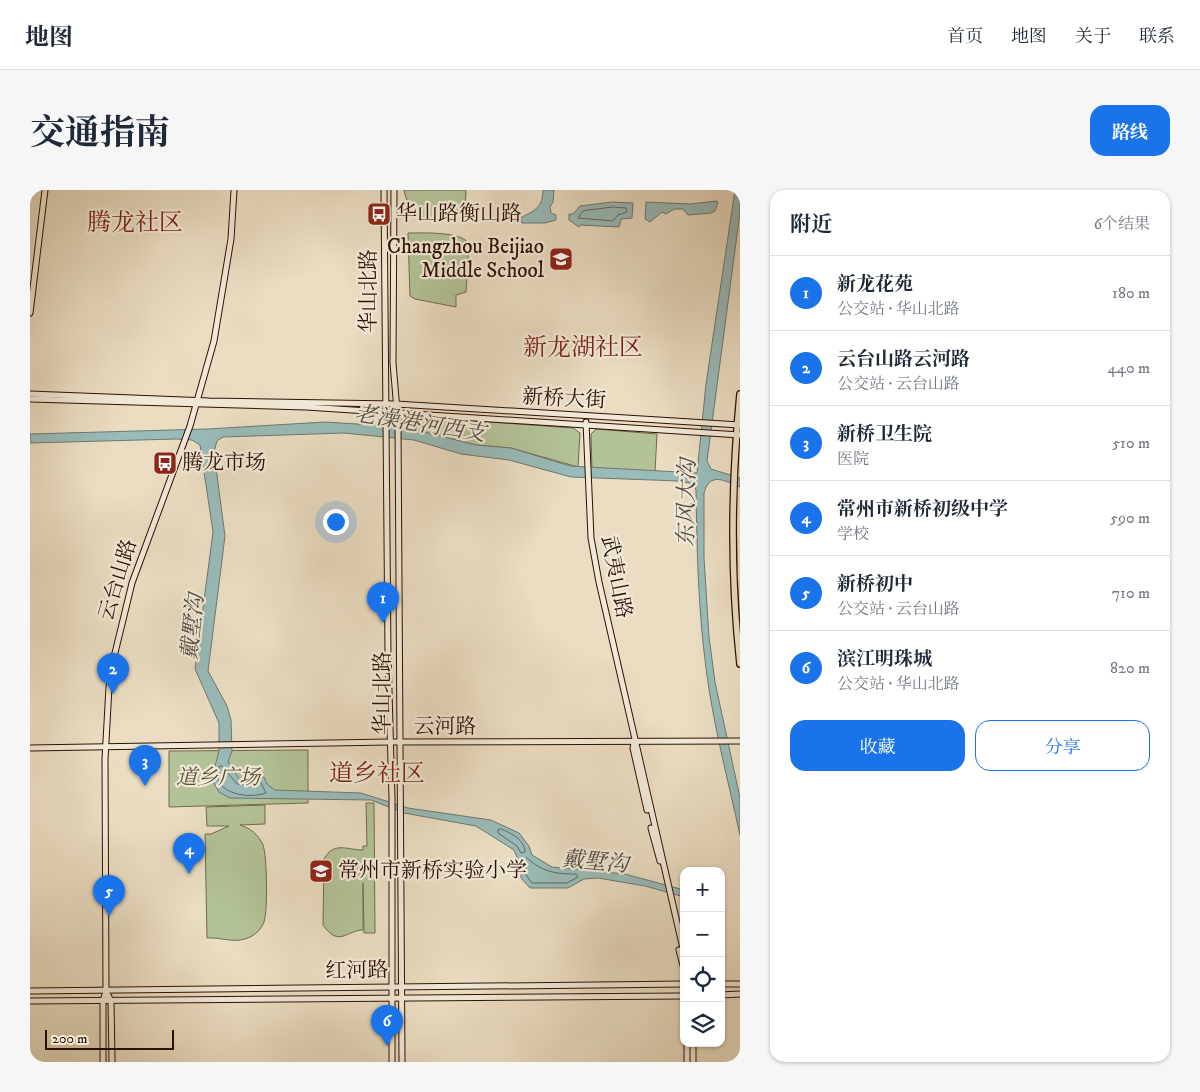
<!DOCTYPE html>
<html lang="zh">
<meta charset="utf-8">
<style>
body{margin:0;font-family:"IM FELL DW Pica","Noto Serif SC",serif;background:#f6f6f7;color:#1f2937}
.controls{position:absolute;right:15px;bottom:15px;display:grid;overflow:hidden;border-radius:10px;box-shadow:0 1px 4px #0004}
.controls button{width:45px;height:45px;display:grid;place-items:center;padding:0;border:0;border-bottom:1px solid #e0e1e3;background:#fff;color:#1f2937;font:25px sans-serif}
.scale{position:absolute;left:15px;bottom:12px;width:129px;box-sizing:border-box;padding-left:5px;border:2px solid #2e1002;border-top:0;font-size:14px;line-height:18px;white-space:nowrap;color:#2e1002;-webkit-text-stroke:4px #f1e9d7;paint-order:stroke}
.you{position:absolute;left:305px;top:331px;width:18px;height:18px;margin:-12px;border:4px solid #fff;border-radius:50%;background:#1a73e8;box-shadow:0 0 0 8px #1a73e833}
.badge{display:grid;place-items:center;width:32px;height:32px;border-radius:50%;background:#1a73e8;color:#fff;font-size:16px;font-weight:700}
.pin{position:absolute;translate:-50% -41px;filter:drop-shadow(0 1px 2px #0008)}
.pin::after{content:'';position:absolute;top:26px;width:18px;height:15px;background:inherit;clip-path:polygon(0 0,100% 0,50% 100%)}
.list{margin:0;padding:0;list-style:none}
h2{display:flex;justify-content:space-between;align-items:center;height:65px;margin:0;padding:0 20px;font-size:21px}
h2 small{font-size:16px;font-weight:400;color:#747a83}
.list li{display:grid;grid-template-columns:32px 1fr auto;gap:15px;align-items:center;box-sizing:border-box;height:75px;padding:0 20px;border-top:1px solid #e0e1e3}
.list b{display:block;font-size:19px;white-space:nowrap}
.list p{margin:0;font-size:16px;white-space:nowrap;color:#747a83}
.list em{font-size:16px;font-style:normal;color:#747a83}
.actions{display:flex;gap:10px;padding:15px 20px}
.actions a{flex:1;padding:11px 0;border:1px solid #1a73e8;border-radius:15px;text-align:center;font-size:18px;color:#1a73e8}
.actions .main{background:#1a73e8;color:#fff}
.icon{flex:none;width:28px;height:28px;fill:none;stroke:currentColor;stroke-width:2;stroke-linecap:round;stroke-linejoin:round}
.map{position:relative;flex:none;width:710px;height:872px;overflow:hidden;border-radius:15px}
header{display:flex;align-items:center;gap:30px;box-sizing:border-box;height:70px;padding:0 25px;background:#fff;border-bottom:1px solid #e0e1e3}
header strong{font-size:24px}
nav{display:flex;gap:28px;margin-inline-start:auto;font-size:18px}
.intro{display:flex;align-items:center;justify-content:space-between;box-sizing:border-box;height:120px;padding:0 30px}
h1{margin:0;font-size:35px}
.button{padding:12px 22px;border-radius:15px;background:#1a73e8;color:#fff;font-size:18px;font-weight:700}
main{display:flex;gap:30px;padding:0 30px}
aside{flex:1;background:#fff;border-radius:15px;box-shadow:0 1px 4px #0004}
.map>svg:first-child{display:block}
.green{fill:#b3c297;stroke:#70694c}
.water{fill:#99bbb9;stroke:#6e7770}
.lines{fill:none;stroke-linecap:round;stroke-linejoin:round}
.shore{stroke:#64665e;stroke-width:1}
.secondary-casing{stroke:#2e1002;stroke-width:7}
.primary-casing{stroke:#2e1002;stroke-width:8}
.secondary{stroke:#f1e9d7;stroke-width:5}
.primary{stroke:#eaddc2;stroke-width:5.5}
.labels{text-anchor:middle;dominant-baseline:central;stroke-width:4.5;stroke-linejoin:round;paint-order:stroke}
.poi-label{font-size:21px;fill:#2e1002;stroke:#f1e9d7;text-anchor:start}
.street-label{font-size:21px;fill:#2e1002;stroke:#f1e9d7}
.park-label{font-size:21px;font-style:italic;fill:#5d4e36;stroke:#f1e9d7}
.water-label{font-size:22px;font-style:italic;fill:#534c42;stroke:#f1e9d7}
.quarter-label{font-size:24px;fill:#7a1f14;stroke:#f1e9d7}
</style>
<header>
<strong>地图</strong>
<nav><a>首页</a><a>地图</a><a>关于</a><a>联系</a></nav>
</header>
<div class="intro"><h1>交通指南</h1><a class="button">路线</a></div>
<main>
<div class="map">
<svg width="710" height="872" viewBox="0 0 710 872">
<rect width="100%" height="100%" fill="#eaddc2"/>
<filter id="stains"><feTurbulence type="fractalNoise" baseFrequency=".004" numOctaves="4"/><feColorMatrix values="0 0 0 0 .2 0 0 0 0 .09 0 0 0 0 .02 0 0 0 .5 -.17"/></filter>
<radialGradient id="worn" r=".72"><stop offset=".6" stop-color="#630" stop-opacity="0"/><stop offset="1" stop-color="#630" stop-opacity=".3"/></radialGradient>
<g class="green">
<path d="M374,0H436L435,23L428,22V20C406,38 379,28 374,0Z"/>
<path d="M378,43C392,43 432,41 439,54L436,102L426,105V117L385,109L380,106Z"/>
<path d="M376,226L543,238L550,243L548,277L481,258L446,255L371,237L372,230Z"/>
<path d="M566,239L627,244L625,282L562,279L561,244Z"/>
<path d="M278,560V613L139,617V561Z"/>
<path d="M336,613H344L345,743H334L333,693V740C317,740 309,758 293,735L294,669C304,651 317,660 333,660V656H337Z"/>
<path d="M235,615V634L210,635C220,638 228,644 233,655C237,666 238,720 234,732C232,738 227,743 222,746C206,755 193,747 177,748L175,644H181L199,636H177L176,617Z"/>
</g>
<g class="water">
<path d="M513,0H524L523,12L520,17L521,23L526,25V30L515,33H492L490,28C505,21 513,17 513,0Z"/>
<path d="M705,0H710V22L677,271L681,279L710,288V297C695,291 680,281 674,303V368L679,447L685,492L710,608V645C698,590 683,534 676,478C668,418 667,359 666,300L664,294L649,291L541,287L479,270L431,264L384,250L314,243L193,247L187,251L184,262L195,346L178,481L197,516L201,530L202,561L198,572L210,590L234,587L237,594L245,600L331,603L378,618L461,630L489,643L499,656L502,665L522,677L595,684L654,700V707L615,696L568,688L554,689L538,698H500L491,688V677L484,660L446,636L374,623L341,610L200,608L189,602L183,592V584L189,561V533L165,479L183,342L170,255L162,250L146,249L0,253V244L178,239L295,232L374,237L446,255L481,258L540,276L667,283L676,194Z"/>
<path d="M686,11L688,12L685,21L681,23L658,25L653,19H644L636,24L632,22L620,32L615,29L616,12L661,14Z"/>
<path d="M582,12L603,13L602,28L591,29L589,37L550,35L549,37L539,30V24H543L550,16Z"/>
</g>
<g class="lines">
<g class="shore">
<path d="M583,17L596,18L597,22L588,25L583,31L548,28L553,21Z"/>
<path d="M192,576L207,594L217,595L230,591L236,603C222,608 195,606 188,590L189,577Z"/>
<path d="M471,639C481,643 495,650 495,662L491,663L487,656L468,643V640Z"/>
<path d="M497,668C512,682 526,684 546,684L548,687L537,693H502L496,685L494,670Z"/>
</g>
<g class="secondary-casing">
<g id="secondary">
<path d="M354,0L358,465L362,609V872"/>
<path d="M364,0L363,173L368,232L372,872"/>
<path d="M0,123L15,0"/>
<path d="M0,204L179,211L366,214L710,235"/>
<path d="M0,209L276,217L710,245"/>
<path d="M556,232L561,348L569,392L654,763"/>
<path d="M604,553L603,558L617,620"/>
<path d="M0,558L360,552L710,551"/>
<path d="M621,638L630,671"/>
<path d="M649,760L654,779"/>
<path d="M691,794H710"/>
<path d="M0,801L654,794"/>
<path d="M76,801L81,811L82,872"/>
<path d="M691,805L710,804"/>
<path d="M0,811L654,806"/>
<path d="M657,853V872"/>
<path d="M663,853V872"/>
<path d="M73,872V811L76,801L75,569L79,497L84,467L102,393L160,236L184,151L201,49L204,0"/>
</g>
</g>
<g class="primary-casing">
<path id="primary" d="M710,204C701,296 700,382 710,474"/>
</g>
<use href="#secondary" class="secondary"/>
<use href="#primary" class="primary"/>
</g>
<defs>
<g id="bus-square" transform="scale(1.25)"><rect x="-9" y="-9" width="18" height="18" rx="4" fill="#8f2418" stroke="#f1e9d7"/><path d="M-5-6H5V4H4V6H2V4H-2V6H-4V4H-5ZM-3.5-4V0h7V-4ZM-3.5 1.2v1.5H-2V1.2ZM2 1.2v1.5H3.5V1.2Z" fill="#fff"/></g>
<g id="school-square" transform="scale(1.25)"><rect x="-9" y="-9" width="18" height="18" rx="4" fill="#8f2418" stroke="#f1e9d7"/><path d="M0-5L7-2L0 1L-7-2ZM-4 1L0 2.5L4 1V4Q0 6-4 4Z" fill="#fff"/></g>
</defs>
<g fill-rule="evenodd">
<use href="#bus-square" x="349" y="24"/>
<use href="#school-square" x="531" y="69"/>
<use href="#bus-square" x="135" y="273"/>
<use href="#school-square" x="291" y="681"/>
</g>
<g class="labels">
<g class="poi-label">
<text x="366" y="24">华山路衡山路</text>
<text x="514" y="57" text-anchor="end">Changzhou Beijiao<tspan x="514" dy="24">Middle School</tspan></text>
<text x="152" y="273">腾龙市场</text>
<text x="308" y="681">常州市新桥实验小学</text>
</g>
<g class="street-label">
<text transform="translate(339 101) rotate(-90)">华山北路</text>
<text transform="translate(534 209) rotate(3)">新桥大街</text>
<text transform="translate(586 387) rotate(79)">武夷山路</text>
<text transform="translate(88 390) rotate(-73)">云台山路</text>
<text transform="translate(353 503) rotate(-90)">华山北路</text>
<text x="415" y="537">云河路</text>
<text transform="translate(327 781) rotate(-1)">红河路</text>
</g>
<g class="park-label">
<text x="188" y="588">道乡广场</text>
</g>
<g class="water-label">
<text transform="translate(390 234) rotate(9)">老澡港河西支</text>
<text transform="translate(657 313) rotate(-89)">东风大沟</text>
<text transform="translate(163 437) rotate(-84)">戴墅沟</text>
<text transform="translate(565 672) rotate(5)">戴墅沟</text>
</g>
<g class="quarter-label">
<text x="105" y="33">腾龙社区</text>
<text x="553" y="158">新龙湖社区</text>
<text x="347" y="584">道乡社区</text>
</g>
</g>
<rect width="100%" height="100%" filter="url(#stains)"/>
<rect width="100%" height="100%" fill="url(#worn)"/>
</svg>
<div class="controls">
<button>+</button>
<button>−</button>
<button><svg class="icon" aria-label="locate" viewBox="0 0 24 24"><circle cx="12" cy="12" r="6"/><path d="M12 2v4M12 18v4M2 12h4M18 12h4"/></svg></button>
<button><svg class="icon" aria-label="layers" viewBox="0 0 24 24"><path d="M12 4l9 5-9 5-9-5zM3 14l9 5 9-5"/></svg></button>
</div>
<div class="scale">200 m</div>
<div class="you"></div>
<div class="pin badge" style="left:353px;top:433px">1</div>
<div class="pin badge" style="left:83px;top:504px">2</div>
<div class="pin badge" style="left:115px;top:596px">3</div>
<div class="pin badge" style="left:159px;top:684px">4</div>
<div class="pin badge" style="left:79px;top:726px">5</div>
<div class="pin badge" style="left:357px;top:856px">6</div>
</div>
<aside>
<h2>附近<small>6个结果</small></h2>
<ul class="list">
<li><span class="badge">1</span><div><b>新龙花苑</b><p>公交站 · 华山北路</p></div><em>180 m</em></li>
<li><span class="badge">2</span><div><b>云台山路云河路</b><p>公交站 · 云台山路</p></div><em>440 m</em></li>
<li><span class="badge">3</span><div><b>新桥卫生院</b><p>医院</p></div><em>510 m</em></li>
<li><span class="badge">4</span><div><b>常州市新桥初级中学</b><p>学校</p></div><em>590 m</em></li>
<li><span class="badge">5</span><div><b>新桥初中</b><p>公交站 · 云台山路</p></div><em>710 m</em></li>
<li><span class="badge">6</span><div><b>滨江明珠城</b><p>公交站 · 华山北路</p></div><em>820 m</em></li>
</ul>
<div class="actions"><a class="main">收藏</a><a>分享</a></div>
</aside>
</main>
